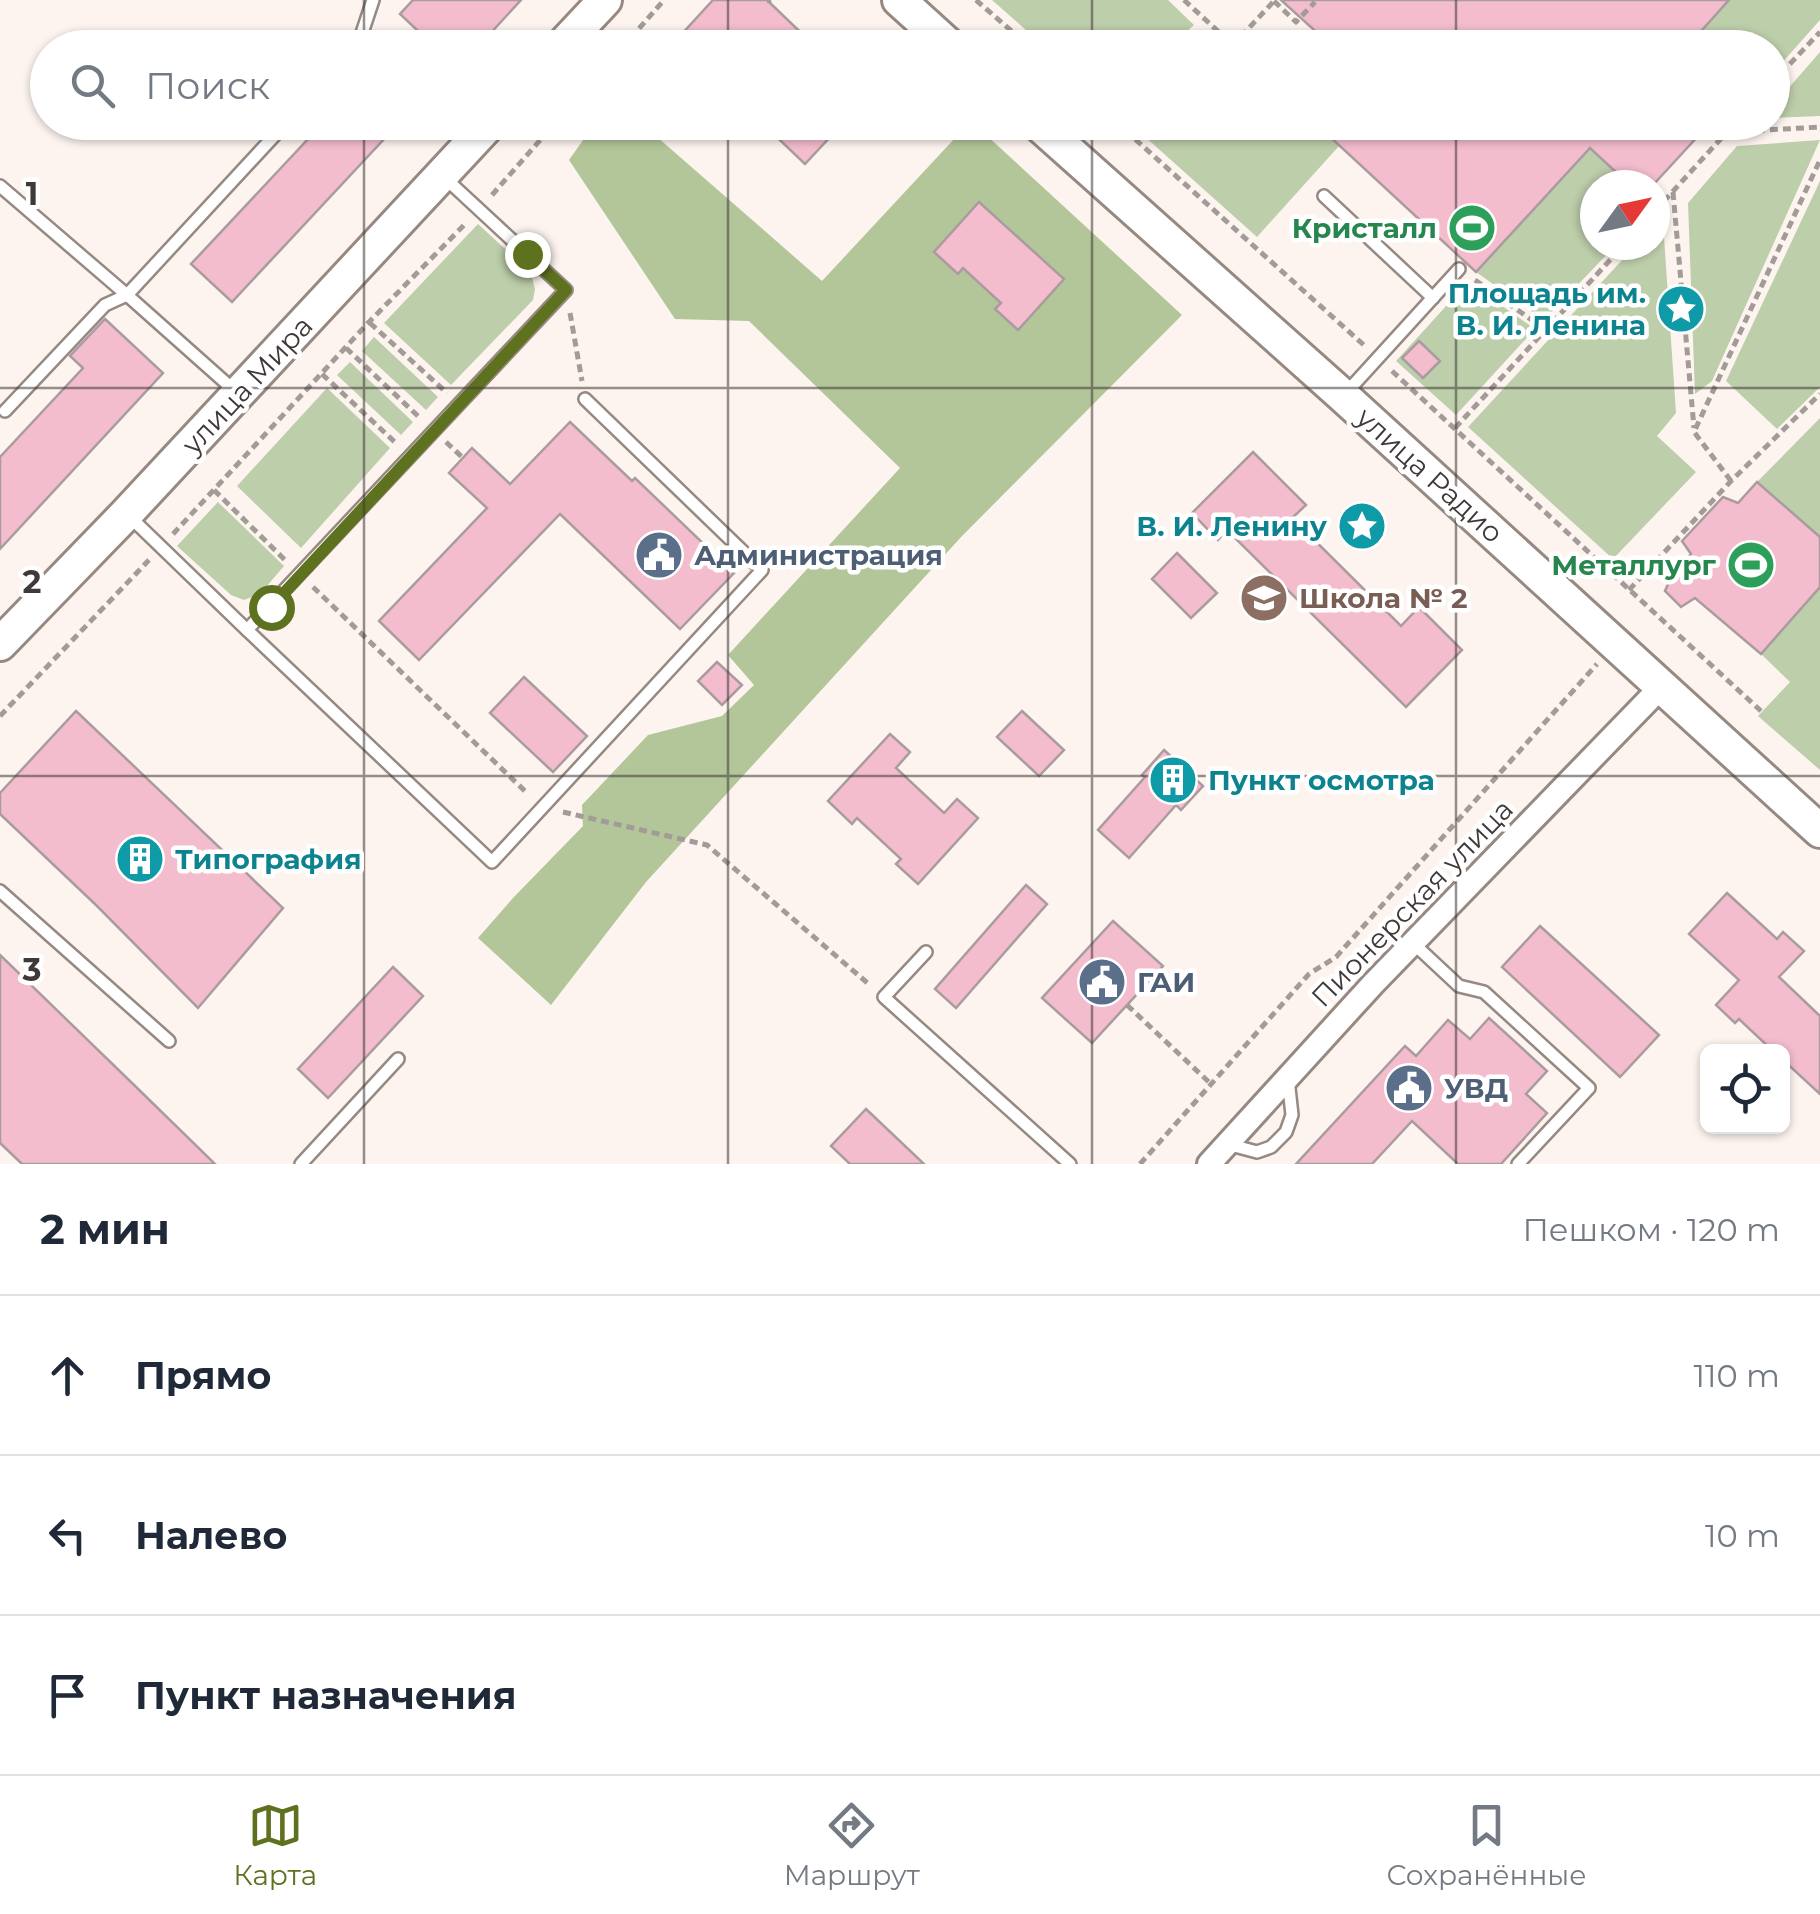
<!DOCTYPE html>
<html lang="ru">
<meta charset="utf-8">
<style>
body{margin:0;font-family:Montserrat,sans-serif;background:#f2f2f3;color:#1f2937}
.controls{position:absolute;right:30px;bottom:30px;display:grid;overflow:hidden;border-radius:15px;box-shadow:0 2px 8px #0004}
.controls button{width:90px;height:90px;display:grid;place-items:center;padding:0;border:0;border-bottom:2px solid #e0e1e3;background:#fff;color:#1f2937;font:50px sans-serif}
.compass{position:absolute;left:1580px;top:170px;width:90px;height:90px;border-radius:50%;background:#fff;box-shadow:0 2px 8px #0004;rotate:57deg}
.stop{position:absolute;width:30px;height:30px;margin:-22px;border:8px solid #5e711f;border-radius:50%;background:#fff}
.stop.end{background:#5e711f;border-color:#fff;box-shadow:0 2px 10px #0008}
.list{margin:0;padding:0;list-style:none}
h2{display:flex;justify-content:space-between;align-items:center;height:130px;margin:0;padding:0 40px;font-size:42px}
h2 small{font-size:32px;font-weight:400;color:#747a83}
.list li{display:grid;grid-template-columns:65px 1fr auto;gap:30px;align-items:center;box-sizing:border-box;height:160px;padding:0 40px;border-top:2px solid #e0e1e3}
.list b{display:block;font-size:38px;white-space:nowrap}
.list em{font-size:32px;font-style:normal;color:#747a83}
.icon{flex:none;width:55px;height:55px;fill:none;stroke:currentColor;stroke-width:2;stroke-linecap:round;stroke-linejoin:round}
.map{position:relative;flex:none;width:1820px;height:1164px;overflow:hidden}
.search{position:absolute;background:#fff;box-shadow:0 2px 8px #0004;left:30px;right:30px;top:30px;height:110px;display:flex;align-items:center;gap:25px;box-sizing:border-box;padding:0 35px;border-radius:55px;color:#747a83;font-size:38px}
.sheet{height:610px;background:#fff}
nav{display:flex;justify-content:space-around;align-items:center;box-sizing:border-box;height:140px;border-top:2px solid #e0e1e3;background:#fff;font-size:28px;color:#747a83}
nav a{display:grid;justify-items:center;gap:5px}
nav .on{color:#5e711f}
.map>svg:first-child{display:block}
.green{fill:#bdceab}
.forest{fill:#b2c699}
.building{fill:#f3bdce;stroke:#aa9b9f;stroke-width:2.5}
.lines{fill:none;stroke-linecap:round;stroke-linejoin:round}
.service-casing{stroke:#968982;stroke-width:16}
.minor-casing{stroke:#968982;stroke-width:28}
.secondary-casing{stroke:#968982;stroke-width:38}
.path{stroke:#a39b97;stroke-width:5;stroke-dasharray:8 5;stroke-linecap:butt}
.service{stroke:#fff;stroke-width:11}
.minor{stroke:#fff;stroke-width:22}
.secondary{stroke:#fff;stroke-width:32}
.route{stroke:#5e711f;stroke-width:12}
.grid{fill:none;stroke:#3f3937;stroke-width:2.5;stroke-opacity:0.55}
.labels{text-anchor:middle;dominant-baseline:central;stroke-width:9;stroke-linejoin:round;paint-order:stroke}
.leisure-label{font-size:28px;font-weight:bold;fill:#27864d;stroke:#fff;text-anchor:end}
.culture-label{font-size:28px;font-weight:bold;fill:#0d838f;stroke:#fff;text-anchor:end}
.street-label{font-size:28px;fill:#3f3937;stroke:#fff}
.service-label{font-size:28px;font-weight:bold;fill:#4e5e75;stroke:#fff;text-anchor:start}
.education-label{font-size:28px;font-weight:bold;fill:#785e54;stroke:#fff;text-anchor:start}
.grid-label{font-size:32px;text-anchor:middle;font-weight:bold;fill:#3f3937;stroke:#fff;stroke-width:9;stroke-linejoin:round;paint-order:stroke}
</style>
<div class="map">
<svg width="1820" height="1164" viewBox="0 0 1820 1164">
<rect width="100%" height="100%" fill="#fdf4ef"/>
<g class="green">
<path d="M992,0H1168L1194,25L1169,47H1045Z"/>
<path d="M1729,0H1820V20L1773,73L1772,48L1686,47Z"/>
<path d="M1820,52V116L1773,118V106Z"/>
<path d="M1162,122L1314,123L1339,146L1257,237L1143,135Z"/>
<path d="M1820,140L1712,381L1695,394L1688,203L1737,146Z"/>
<path d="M1590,148L1630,185H1595V245H1616L1544,320L1476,272Z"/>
<path d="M1820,181V387L1777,429L1726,381Z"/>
<path d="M1659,221L1663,222L1676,413L1657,436L1696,472L1613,559L1468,427L1636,245H1655V225Z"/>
<path d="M478,224L531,273L535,289L533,300L451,385L384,323Z"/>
<path d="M1468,282L1535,329L1456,415L1396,361Z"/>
<path d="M374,337L438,397L426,410L362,351Z"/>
<path d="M350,362L413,422L401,435L337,375Z"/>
<path d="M327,388L390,448L301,548L237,486Z"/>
<path d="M1820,418V537L1757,482Z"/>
<path d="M218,502L284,566L260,594L244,600L231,595L177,546Z"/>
<path d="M1820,587V770L1758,716L1790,682L1761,654Z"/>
</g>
<path class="forest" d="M595,123H641L822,281L969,123H973L1182,315L962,536L646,882L551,1005L478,938L513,898L583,826L582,805L648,735L722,716L754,685L728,655L900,468L749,321L675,319L569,160Z"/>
<g class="building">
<path d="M413,0H521L477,48H436L400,14Z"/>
<path d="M713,0H767L817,48H669Z"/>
<path d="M1281,0H1729L1686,48H1334Z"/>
<path d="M324,122H400L232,302L191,264Z"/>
<path d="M761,122H844L805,164Z"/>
<path d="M1314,122H1711L1653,185H1630L1590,148L1476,272Z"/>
<path d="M979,202L1064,279L1018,330L995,309L1001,303L963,268L958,274L934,252Z"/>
<path d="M105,319L163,373L0,549V457L83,368L70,356Z"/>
<path d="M1419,341L1440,361L1423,378L1402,358Z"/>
<path d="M570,422L632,481L635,478L734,573L680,629L560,514L419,660L379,621L487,508L449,473L472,448L510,484Z"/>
<path d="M1253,452L1306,505L1292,518L1401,626L1419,607L1462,650L1406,707L1227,530L1218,540L1192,513Z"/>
<path d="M1757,482L1820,537V587L1761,654L1695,598L1681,607L1665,591L1672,575L1691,554L1682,541L1723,497L1738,503Z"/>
<path d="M1177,553L1217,593L1191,618L1152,579Z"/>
<path d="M717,662L742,685L722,705L698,681Z"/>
<path d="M524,677L587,736L553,772L490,713Z"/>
<path d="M76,711L283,908L198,1008L96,905L0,814V793Z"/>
<path d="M1022,711L1064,750L1039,776L997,737Z"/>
<path d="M890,734L910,752L896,768L944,813L957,799L978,818L918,884L896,864L901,859L857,818L852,824L828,801Z"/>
<path d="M1164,750L1203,786L1181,810L1176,805L1129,858L1098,830L1145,777L1142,775Z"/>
<path d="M1026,885L1047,904L956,1008L935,989Z"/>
<path d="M1727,893L1777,939L1783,932L1804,951L1779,977L1820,1016V1094L1782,1059V1052H1774L1739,1019L1735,1023L1716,1005L1739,980L1689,934Z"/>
<path d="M1113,921L1163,966L1092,1043L1042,998Z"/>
<path d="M1540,926L1659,1035L1620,1077L1502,967Z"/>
<path d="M0,955L132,1083L215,1164H22L0,1143Z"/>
<path d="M393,967L423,996L328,1098L298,1069Z"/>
<path d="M1489,1018L1547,1071L1526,1094L1547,1113L1501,1164H1458L1412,1121L1372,1164H1296L1405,1046L1416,1056L1448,1020L1470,1039Z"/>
<path d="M866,1109L924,1164H850L831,1146Z"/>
</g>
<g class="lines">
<g class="service-casing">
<g id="service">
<path d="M357,48L373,0"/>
<path d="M0,186L127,295L105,305L5,411"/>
<path d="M1324,196L1433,298"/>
<path d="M235,391L127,295L287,122"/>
<path d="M1346,393L1459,269"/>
<path d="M129,516L247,630L566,290L445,178"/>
<path d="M247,630L492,862L762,570L585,399"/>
<path d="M0,891L169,1041"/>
<path d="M1413,943L1459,986L1484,992L1589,1088L1518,1164"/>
<path d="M926,952L884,997L1070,1164"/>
<path d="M1227,1144L1257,1152L1271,1147L1286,1132L1292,1115L1288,1079"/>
<path d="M301,1164L398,1059"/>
</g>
</g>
<g class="minor-casing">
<path id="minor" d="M1209,1164L1373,984L1661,687"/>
</g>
<g class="secondary-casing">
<g id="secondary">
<path d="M899,0L952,48"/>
<path d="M560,48L605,0"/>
<path d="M1036,122L1343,396L1820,831"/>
<path d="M0,644L126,514L491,122"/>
</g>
</g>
<g class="path">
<path d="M976,0L1031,48"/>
<path d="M1184,0L1233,45L1275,0"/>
<path d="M767,1L771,0"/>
<path d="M1274,1L1296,22L1315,2"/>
<path d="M622,48L664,0"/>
<path d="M1772,83L1820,32"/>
<path d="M1116,122L1366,347"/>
<path d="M1731,132L1820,127"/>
<path d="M1673,192L1694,428"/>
<path d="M492,195L556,122"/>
<path d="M1655,211L1736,122"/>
<path d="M1475,280L1546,330"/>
<path d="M570,313L582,381"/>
<path d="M370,323L447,393"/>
<path d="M346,348L420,418"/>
<path d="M1392,371L1761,711"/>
<path d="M322,374L398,445"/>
<path d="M1455,428L1624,245"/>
<path d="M446,442L463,458"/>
<path d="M1731,481L1694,432L1820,160"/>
<path d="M214,490L287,562"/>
<path d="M173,534L369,322L467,222"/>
<path d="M313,587L528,794"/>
<path d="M1629,590L1731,481L1820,394"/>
<path d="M0,716L149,560"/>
<path d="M563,812L707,845L871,986"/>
<path d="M1127,1005L1211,1084"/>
<path d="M1140,1164L1309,974L1336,957L1597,664"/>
</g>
<use href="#service" class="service"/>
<use href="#minor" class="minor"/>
<use href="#secondary" class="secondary"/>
</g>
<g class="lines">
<path class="route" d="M271,607L566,290L527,254"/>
</g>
<path class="grid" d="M364,0V48M728,0V48M1092,0V48M1456,0V48M364,122V1164M728,122V1164M1092,122V1164M1456,122V1164M0,388H1820M0,776H1820"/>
<defs>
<g id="stadium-disc" transform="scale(2.5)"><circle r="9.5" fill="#2e9e5b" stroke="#fff"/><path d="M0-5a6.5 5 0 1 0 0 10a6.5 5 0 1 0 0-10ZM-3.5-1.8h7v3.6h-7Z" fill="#fff"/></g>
<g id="sight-disc" transform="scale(2.5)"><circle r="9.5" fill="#0f9aa8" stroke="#fff"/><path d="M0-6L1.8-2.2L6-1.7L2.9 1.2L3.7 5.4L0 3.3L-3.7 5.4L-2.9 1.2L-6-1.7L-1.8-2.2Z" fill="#fff"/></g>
<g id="civic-disc" transform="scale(2.5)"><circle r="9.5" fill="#5c6f8a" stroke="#fff"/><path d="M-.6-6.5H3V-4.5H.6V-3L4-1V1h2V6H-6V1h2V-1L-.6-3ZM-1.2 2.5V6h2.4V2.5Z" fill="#fff"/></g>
<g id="school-disc" transform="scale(2.5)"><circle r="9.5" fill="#8d6e63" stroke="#fff"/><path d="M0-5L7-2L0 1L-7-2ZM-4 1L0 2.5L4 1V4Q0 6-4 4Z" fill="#fff"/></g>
<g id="building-disc" transform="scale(2.5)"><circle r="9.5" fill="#0f9aa8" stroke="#fff"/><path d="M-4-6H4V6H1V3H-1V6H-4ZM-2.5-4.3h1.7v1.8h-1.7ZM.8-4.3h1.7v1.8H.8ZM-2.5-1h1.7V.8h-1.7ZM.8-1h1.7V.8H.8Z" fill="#fff"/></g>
</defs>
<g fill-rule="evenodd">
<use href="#stadium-disc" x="1472" y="228"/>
<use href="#sight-disc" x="1681" y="309"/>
<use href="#sight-disc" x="1362" y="526"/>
<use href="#civic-disc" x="659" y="555"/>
<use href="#stadium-disc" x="1751" y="565"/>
<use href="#school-disc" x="1264" y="598"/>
<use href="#building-disc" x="1173" y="780"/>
<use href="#building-disc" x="140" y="859"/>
<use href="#civic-disc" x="1102" y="982"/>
<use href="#civic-disc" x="1409" y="1088"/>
</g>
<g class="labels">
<g class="leisure-label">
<text x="1437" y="228">Кристалл</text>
<text x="1716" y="565">Металлург</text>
</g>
<g class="culture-label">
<text x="1646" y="293">Площадь им.<tspan x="1646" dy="32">В. И. Ленина</tspan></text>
<text x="1327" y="526">В. И. Ленину</text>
<text x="1208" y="780" text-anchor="start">Пункт осмотра</text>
<text x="175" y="859" text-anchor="start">Типография</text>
</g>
<g class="street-label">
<text transform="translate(247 385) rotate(-47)">улица Мира</text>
<text transform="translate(1430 475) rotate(42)">улица Радио</text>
<text transform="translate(1412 903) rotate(-46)">Пионерская улица</text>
</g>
<g class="service-label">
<text x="694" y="555">Администрация</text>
<text x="1137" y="982">ГАИ</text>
<text x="1444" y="1088">УВД</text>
</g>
<g class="education-label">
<text x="1299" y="598">Школа № 2</text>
</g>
</g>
<g class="grid-label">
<text x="32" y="205">1</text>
<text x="32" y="593">2</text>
<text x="32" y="981">3</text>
</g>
</svg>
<div class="controls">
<button><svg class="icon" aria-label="locate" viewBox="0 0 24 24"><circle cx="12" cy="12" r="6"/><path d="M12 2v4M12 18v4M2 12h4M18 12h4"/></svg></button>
</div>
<svg class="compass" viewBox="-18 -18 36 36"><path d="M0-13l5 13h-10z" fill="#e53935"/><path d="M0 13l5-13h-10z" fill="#747a83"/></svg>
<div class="stop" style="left:271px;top:607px"></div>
<div class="stop end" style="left:527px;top:254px"></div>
<div class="search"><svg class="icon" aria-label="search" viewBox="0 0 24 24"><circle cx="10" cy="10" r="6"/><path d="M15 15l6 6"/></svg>Поиск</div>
</div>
<section class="sheet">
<h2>2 мин<small>Пешком · 120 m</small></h2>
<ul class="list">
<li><svg class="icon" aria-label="ahead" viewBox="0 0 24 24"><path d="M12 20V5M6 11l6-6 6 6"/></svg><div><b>Прямо</b></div><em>110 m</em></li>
<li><svg class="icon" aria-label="left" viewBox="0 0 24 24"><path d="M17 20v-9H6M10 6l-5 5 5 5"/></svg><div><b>Налево</b></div><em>10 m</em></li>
<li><svg class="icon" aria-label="arrive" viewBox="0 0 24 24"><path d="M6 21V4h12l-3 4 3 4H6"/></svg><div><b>Пункт назначения</b></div></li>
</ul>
</section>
<nav>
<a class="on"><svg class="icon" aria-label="map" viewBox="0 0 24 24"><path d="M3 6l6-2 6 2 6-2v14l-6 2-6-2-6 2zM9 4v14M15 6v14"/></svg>Карта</a>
<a><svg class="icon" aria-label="directions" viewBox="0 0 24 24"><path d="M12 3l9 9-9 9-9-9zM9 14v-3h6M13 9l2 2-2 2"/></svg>Маршрут</a>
<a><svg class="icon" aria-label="saved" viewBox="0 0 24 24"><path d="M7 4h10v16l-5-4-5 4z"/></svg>Сохранённые</a>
</nav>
